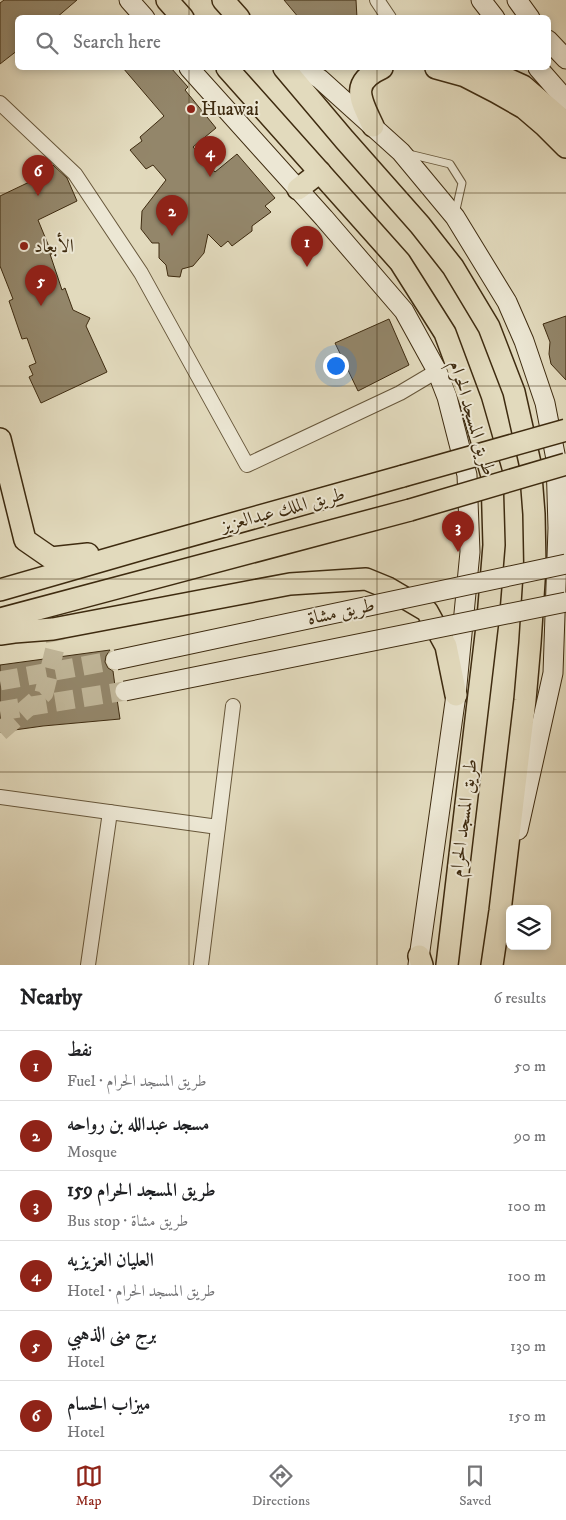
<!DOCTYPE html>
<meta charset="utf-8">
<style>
body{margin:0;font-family:"IM FELL DW Pica",Amiri,serif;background:#f2f2f2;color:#202124}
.controls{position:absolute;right:15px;bottom:15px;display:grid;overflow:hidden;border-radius:8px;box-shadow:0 2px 8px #0003}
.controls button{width:45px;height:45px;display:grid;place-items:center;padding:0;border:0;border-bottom:1px solid #e0e0e0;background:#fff;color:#202124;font:25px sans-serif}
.you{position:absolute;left:335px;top:365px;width:18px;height:18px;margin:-12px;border:4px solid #fff;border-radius:50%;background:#1a73e8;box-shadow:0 0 0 8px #1a73e833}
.badge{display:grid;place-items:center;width:32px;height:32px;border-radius:50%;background:#8f2418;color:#fff;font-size:16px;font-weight:700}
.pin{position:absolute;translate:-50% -41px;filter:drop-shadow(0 1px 2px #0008)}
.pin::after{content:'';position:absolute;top:26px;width:18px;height:15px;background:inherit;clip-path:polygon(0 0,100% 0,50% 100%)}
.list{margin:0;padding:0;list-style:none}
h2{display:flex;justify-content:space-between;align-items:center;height:65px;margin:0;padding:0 20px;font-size:21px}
h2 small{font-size:16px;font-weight:400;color:#757577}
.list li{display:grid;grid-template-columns:32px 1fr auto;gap:15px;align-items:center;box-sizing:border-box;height:70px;padding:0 20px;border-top:1px solid #e0e0e0}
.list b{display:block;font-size:19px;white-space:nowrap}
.list p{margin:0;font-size:16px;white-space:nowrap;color:#757577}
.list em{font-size:16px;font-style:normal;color:#757577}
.icon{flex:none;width:28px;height:28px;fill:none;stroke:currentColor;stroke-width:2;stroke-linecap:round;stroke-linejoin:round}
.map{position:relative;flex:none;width:566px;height:965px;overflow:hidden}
.search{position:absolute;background:#fff;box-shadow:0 2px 8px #0003;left:15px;right:15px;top:15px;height:55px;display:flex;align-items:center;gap:12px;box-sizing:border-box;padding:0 18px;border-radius:8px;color:#757577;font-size:19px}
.sheet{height:485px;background:#fff}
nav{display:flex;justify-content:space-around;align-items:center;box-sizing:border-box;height:70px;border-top:1px solid #e0e0e0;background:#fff;font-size:14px;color:#757577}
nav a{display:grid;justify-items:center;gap:2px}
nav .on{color:#8f2418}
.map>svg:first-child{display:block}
.building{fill:#93866a;stroke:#3e2b10}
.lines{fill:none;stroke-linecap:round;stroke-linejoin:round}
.secondary-tunnel{stroke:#c1b79a;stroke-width:19;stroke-dasharray:19 9;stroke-linecap:butt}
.lane-casing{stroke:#67573b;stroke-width:9}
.street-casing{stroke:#67573b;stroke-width:16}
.secondary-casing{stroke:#3e2b10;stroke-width:21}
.primary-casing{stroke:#3e2b10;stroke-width:24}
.lane{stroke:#ece7d4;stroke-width:7}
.street{stroke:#ece7d4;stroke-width:14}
.secondary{stroke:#ece7d4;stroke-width:19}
.primary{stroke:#e2dabd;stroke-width:21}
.secondary-bridge-casing{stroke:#3e2b10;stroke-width:21;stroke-linecap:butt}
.primary-bridge-casing{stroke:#3e2b10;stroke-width:24;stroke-linecap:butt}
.secondary-bridge{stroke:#ece7d4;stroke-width:19}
.primary-bridge{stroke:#e2dabd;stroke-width:21}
.grid{fill:none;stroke:#3e2b10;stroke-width:1;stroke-opacity:0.55}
.poi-dot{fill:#8f2418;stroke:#ece7d4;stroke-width:2}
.labels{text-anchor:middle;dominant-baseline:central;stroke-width:4;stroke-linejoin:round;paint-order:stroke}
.poi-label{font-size:19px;fill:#3e2b10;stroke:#ece7d4;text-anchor:start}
.street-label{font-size:19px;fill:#3e2b10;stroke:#ece7d4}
</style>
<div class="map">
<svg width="566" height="965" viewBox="0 0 566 965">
<rect width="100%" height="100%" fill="#e2dabd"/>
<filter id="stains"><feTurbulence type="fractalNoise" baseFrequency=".004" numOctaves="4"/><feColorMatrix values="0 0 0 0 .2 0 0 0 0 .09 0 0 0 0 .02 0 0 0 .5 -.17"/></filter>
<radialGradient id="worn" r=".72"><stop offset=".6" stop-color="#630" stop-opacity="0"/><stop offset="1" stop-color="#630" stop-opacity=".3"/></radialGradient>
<g class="building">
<path d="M4,0H77L56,18H18V50L0,64V3Z"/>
<path d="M284,0H356L357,18H299Z"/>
<path d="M123,68H171L188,87L185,90L216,128L193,147L215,172L237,154L275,198L265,206L271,212L252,226V231L232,246L228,241L221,247L208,234L204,253L193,266L182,269L180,277L168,276L166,265L159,258V243H152L141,229L142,211L166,180L153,165L146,169L130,150L142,141L140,137L164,116Z"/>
<path d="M53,165L67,178L77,201L38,220L52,254H50L62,290L65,288L73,310L90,318L86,326L107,372L41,403L29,377L33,375L29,366L36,363L27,338L22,339L9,301L13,299L0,266V196L44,175L41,171Z"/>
<path d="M566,316V380L551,364L549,354L550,342L543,324Z"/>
<path d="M389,319L409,365L358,391L335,343Z"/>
<path d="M110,650L106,656L105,662L108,668L113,671L115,686L114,693L117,699L120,719L43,726L0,732V665Z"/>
</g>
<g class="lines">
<g class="secondary-tunnel">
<path d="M0,681L116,660"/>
<path d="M0,711L125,691"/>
<path d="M0,732L44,693L56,644L53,629"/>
</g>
<g class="lane-casing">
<path id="lane" d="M409,154L450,164L462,183L455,214"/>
</g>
<g class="street-casing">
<g id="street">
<path d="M377,0L389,18"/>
<path d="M0,103L75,174L141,273L247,465L400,393L437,371"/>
<path d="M0,797L218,827"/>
<path d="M88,965L110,812"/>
<path d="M201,965L233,706"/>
</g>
</g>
<g class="secondary-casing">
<g id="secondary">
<path d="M129,0L145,18"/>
<path d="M481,0L495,18"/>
<path d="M517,0L530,18"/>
<path d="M548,40L566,59"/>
<path d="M189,68L324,218L404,311L437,371L447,397L467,475L470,552L456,695L418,965"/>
<path d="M302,68L320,79L401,152L455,217L507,302L524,341L545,403L556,459L558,528L553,673L518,830"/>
<path d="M538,68L566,100"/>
</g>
</g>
<g class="primary-casing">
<g id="primary">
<path d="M167,0L183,18"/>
<path d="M223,0L239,18"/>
<path d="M227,68L400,262L445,333L471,403L492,476L494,545L488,618L447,965"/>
<path d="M284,68L344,139L420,225L453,267L489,327L514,392L530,463L534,514L535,566L530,643L525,700L500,911L492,965"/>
<path d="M436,68L465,76L496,92L524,108L545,126L566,147"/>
<path d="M483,68L523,86L566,123"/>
<path d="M373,126C361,100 349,83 382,68"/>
<path d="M298,189L320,172"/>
<path d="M0,439L25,540L51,558L88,554"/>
<path d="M0,590L146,548L403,476"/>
<path d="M0,619L410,510"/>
<path d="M0,634L14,632L53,629L290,584L366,579L388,588L427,611L446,646L456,695"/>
<path d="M419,956L422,965"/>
</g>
</g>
<use href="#lane" class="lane"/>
<use href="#street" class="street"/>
<use href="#secondary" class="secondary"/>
<use href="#primary" class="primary"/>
<g class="secondary-bridge-casing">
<g id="secondary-bridge">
<path d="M116,660L566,564"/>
<path d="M125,691L566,602"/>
</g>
</g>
<g class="primary-bridge-casing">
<g id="primary-bridge">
<path d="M403,476L566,430"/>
<path d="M410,510L566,464"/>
</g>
</g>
<use href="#secondary-bridge" class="secondary-bridge"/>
<use href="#primary-bridge" class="primary-bridge"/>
</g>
<path class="grid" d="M189,0V18M377,0V18M189,68V965M377,68V965M0,193H566M0,386H566M0,579H566M0,772H566"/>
<g class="poi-dot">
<circle cx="191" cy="109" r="5"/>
<circle cx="24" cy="246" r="5"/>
</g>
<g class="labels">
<g class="poi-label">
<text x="201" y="109">Huawai</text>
<text x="34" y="246">الأبعاد</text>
</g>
<g class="street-label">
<text transform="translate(472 418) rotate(73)">طريق المسجد الحرام</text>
<text transform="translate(283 510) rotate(-15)">طريق الملك عبدالعزيز</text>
<text transform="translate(341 612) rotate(-12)">طريق مشاة</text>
<text transform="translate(464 818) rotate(-83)">طريق المسجد الحرام</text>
</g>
</g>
<rect width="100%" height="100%" filter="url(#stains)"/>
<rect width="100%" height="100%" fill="url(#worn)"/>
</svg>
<div class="controls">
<button><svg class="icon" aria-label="layers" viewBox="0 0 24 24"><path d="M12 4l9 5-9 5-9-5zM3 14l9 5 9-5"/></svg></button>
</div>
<div class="you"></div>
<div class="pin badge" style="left:307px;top:267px">1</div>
<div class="pin badge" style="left:172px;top:236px">2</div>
<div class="pin badge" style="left:458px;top:552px">3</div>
<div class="pin badge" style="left:210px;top:177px">4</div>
<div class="pin badge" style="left:41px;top:306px">5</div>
<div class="pin badge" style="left:38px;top:196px">6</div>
<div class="search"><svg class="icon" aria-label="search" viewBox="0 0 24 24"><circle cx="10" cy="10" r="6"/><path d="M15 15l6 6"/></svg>Search here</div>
</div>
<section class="sheet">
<h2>Nearby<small>6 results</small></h2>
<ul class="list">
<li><span class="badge">1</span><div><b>نفط</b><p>Fuel · طريق المسجد الحرام</p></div><em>50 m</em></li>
<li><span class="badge">2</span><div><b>مسجد عبدالله بن رواحه</b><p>Mosque</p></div><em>90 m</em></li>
<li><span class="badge">3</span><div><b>طريق المسجد الحرام 159</b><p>Bus stop · طريق مشاة</p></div><em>100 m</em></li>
<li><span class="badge">4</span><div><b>العليان العزيزيه</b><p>Hotel · طريق المسجد الحرام</p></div><em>100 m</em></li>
<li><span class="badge">5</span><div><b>برج منى الذهبي</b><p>Hotel</p></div><em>130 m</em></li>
<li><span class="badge">6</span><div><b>ميزاب الحسام</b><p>Hotel</p></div><em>150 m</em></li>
</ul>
</section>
<nav>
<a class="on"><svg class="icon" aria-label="map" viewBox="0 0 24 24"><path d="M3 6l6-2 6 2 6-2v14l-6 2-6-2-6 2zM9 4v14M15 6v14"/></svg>Map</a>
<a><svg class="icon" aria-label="directions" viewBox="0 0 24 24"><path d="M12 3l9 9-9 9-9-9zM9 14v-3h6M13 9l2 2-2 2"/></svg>Directions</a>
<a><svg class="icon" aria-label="saved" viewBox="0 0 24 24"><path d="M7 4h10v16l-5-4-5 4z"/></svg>Saved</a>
</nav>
